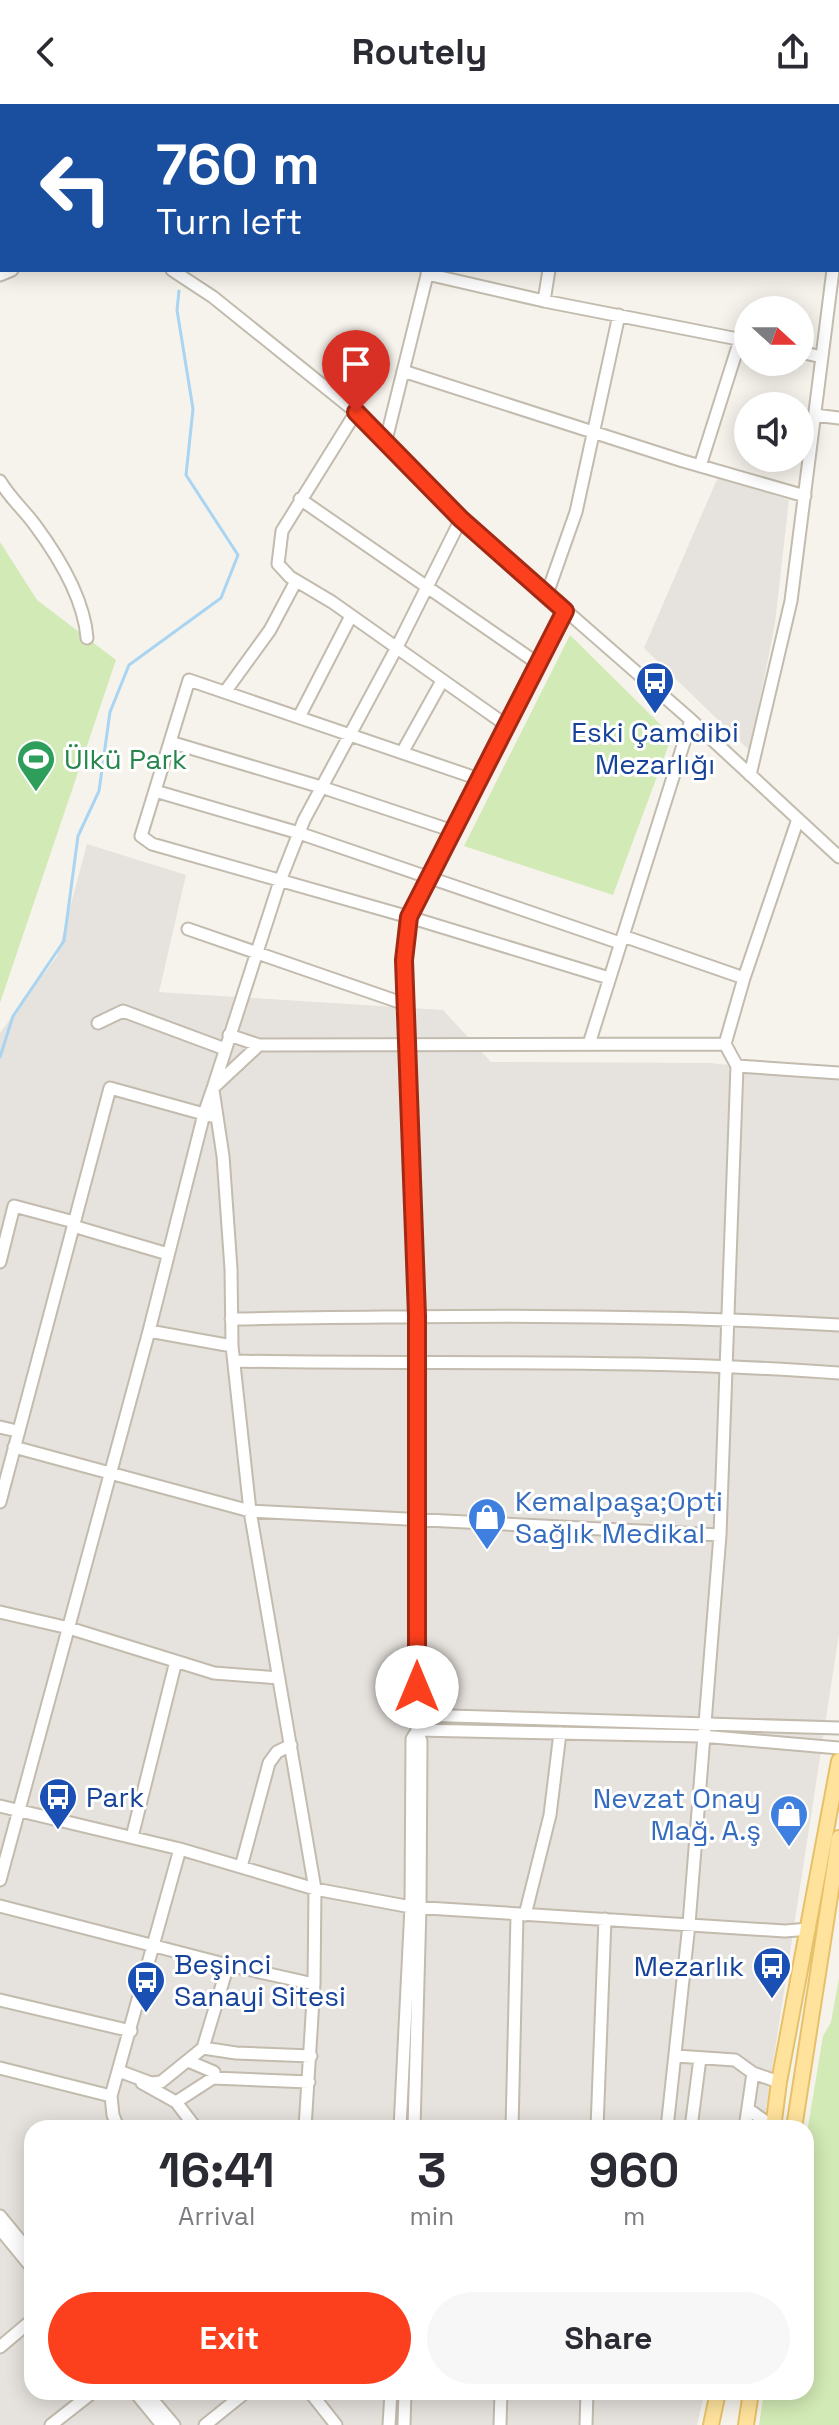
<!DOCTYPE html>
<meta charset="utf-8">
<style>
:root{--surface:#fff;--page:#f7f7f7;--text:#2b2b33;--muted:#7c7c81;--accent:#fc3f1d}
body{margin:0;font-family:"Space Grotesk",sans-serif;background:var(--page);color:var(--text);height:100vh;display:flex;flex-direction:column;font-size:30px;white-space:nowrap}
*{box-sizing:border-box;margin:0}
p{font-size:26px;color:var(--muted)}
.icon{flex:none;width:44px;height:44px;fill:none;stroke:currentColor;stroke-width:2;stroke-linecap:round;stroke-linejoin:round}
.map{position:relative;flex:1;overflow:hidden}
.sheet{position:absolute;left:24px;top:2016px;width:790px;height:280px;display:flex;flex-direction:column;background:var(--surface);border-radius:24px;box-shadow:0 4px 20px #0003}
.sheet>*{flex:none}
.banner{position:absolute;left:0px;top:0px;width:840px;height:168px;box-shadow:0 4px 20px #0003;background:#1a4fa0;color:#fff;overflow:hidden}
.needle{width:52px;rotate:111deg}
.tools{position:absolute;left:734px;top:192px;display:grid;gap:16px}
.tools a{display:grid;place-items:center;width:80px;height:80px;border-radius:50%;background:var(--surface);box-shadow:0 4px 20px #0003;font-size:40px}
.pin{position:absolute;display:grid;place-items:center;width:68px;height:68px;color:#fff;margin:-82px -34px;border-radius:50% 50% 50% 0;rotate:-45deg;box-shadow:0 0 8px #0007}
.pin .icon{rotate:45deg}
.me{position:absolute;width:88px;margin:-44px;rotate:0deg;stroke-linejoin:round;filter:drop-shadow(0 0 6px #0008)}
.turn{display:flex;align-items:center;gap:28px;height:168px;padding:0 24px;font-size:36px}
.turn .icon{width:104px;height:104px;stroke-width:2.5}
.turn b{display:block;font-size:56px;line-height:68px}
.eta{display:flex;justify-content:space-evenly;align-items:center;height:136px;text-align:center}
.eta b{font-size:48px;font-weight:600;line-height:56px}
.button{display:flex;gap:16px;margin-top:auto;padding:16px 24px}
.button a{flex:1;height:92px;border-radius:48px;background:var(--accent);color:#fff;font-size:32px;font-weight:600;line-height:92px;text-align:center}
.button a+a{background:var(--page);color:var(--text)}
header{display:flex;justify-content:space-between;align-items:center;height:104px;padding:0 24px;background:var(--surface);font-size:36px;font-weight:600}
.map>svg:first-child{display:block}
.industrial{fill:#e6e2dd}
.green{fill:#d2eab5}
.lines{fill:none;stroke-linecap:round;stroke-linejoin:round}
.stream{stroke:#a9d4f2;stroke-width:3}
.minor-casing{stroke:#c2bbae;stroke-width:15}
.major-casing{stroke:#e6c16a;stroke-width:18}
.minor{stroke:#fff;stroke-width:11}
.major{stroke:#ffe39c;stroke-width:14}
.route-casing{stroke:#a42913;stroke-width:20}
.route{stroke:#fc3f1d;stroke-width:14}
.labels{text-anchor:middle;stroke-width:6;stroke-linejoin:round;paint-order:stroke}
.transit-label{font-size:28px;fill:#164399;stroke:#fff;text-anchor:start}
.leisure-label{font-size:28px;fill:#27864d;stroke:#fff;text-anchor:start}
.shop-label{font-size:28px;fill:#366cbe;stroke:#fff;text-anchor:start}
</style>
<header><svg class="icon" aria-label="back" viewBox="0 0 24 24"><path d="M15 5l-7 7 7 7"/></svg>Routely<svg class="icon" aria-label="share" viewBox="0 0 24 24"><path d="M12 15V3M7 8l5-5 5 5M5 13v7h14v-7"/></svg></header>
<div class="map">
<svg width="839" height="2321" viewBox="0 0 839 2321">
<rect width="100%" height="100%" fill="#f6f3ec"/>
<!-- industrial -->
<path class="industrial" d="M718,373L789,396L775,519L750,647L644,544Z
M87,740L186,771L159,888L443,906L491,958L710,959L839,973V1530L763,2024H32V2288H705L697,2321H0V929L57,852Z"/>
<!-- green -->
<path class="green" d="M0,438L37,496L116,556L0,899Z
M570,531L672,632L613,791L464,742Z
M839,1874V2321H759L764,2288H806V2035L823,1932L831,1918Z"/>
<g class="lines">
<!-- stream -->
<path class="stream" d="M222,2V0
M0,953L13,912L64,837L78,732L99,687L110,608L129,561L221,494L238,451L186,371L193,305L177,206L179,187"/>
<!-- minor casing -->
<g class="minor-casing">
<path id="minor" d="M721,0L723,2
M455,2V0
M576,2V0
M815,2L816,0
M0,54L2,55
M838,122L839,114
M172,166L213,193L356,308L461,415L691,616L839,753
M427,170L544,197L748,237
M0,171L12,166
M544,197L549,166
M800,248L822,253
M403,267L683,357L805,392
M356,308L282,427L278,460L290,473L332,498L506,621
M815,311L839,314
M386,336L428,167
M700,362L740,236
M0,377C10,394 24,406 35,421C58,452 84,495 87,534
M300,395L537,559
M547,490L576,408L619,211
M225,588L270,526L296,477
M299,613L351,512
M170,638L321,683L453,727
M403,647L442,577
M750,671L791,497L833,166
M479,675L189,576L141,732L152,740L409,813L609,874
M155,687L299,729L620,839
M188,825L405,900
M623,832L744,874
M98,919L123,907L225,945
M229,931L259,941
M589,940L691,616
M725,940L744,874L798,715
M737,962L839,969
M214,981L280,777L304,716L396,545L461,415
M213,986L223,1052L231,1165L232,1242L250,1407L315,1785L314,1880L305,2024
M73,1122L168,1150
M0,1158L14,1102L74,1118
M231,1215C433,1212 637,1209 839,1221
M149,1227L232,1242
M234,1257C435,1261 638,1254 839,1269
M0,1323L17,1327
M14,1343L250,1407L720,1431
M0,1398L110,984L211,1012
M0,1508L69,1524L214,1569L279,1574
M417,1611L839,1624
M417,1626L702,1632L839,1644
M0,1702L180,1745L315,1785L411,1803L785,1827L809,1825
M132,1733L176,1557
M241,1763L269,1659L277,1648L291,1641
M0,1776L149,1227L204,1010L213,984L259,941L725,940L737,962L720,1431L689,1820L667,2024
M0,1802L228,1861L314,1880
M525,1811L550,1711L560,1629
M0,1896L131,1927
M203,1944L228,1861
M676,1952L735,1956L753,1969L779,1978
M188,1957L214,1968
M0,1964L111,1992
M119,1967L151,1979L161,1978L203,1944L236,1949L311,1952
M142,1979L176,1998L213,1974L309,1978
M176,1998L196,2024
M748,2005L773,2023
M118,2024L113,2011L111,1992L180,1745
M400,2024L411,1803L412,1635L417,1627V1212L404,856L409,813L565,507
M414,2024L420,1803L421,1637L417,1627
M512,2024L517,1811
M597,2024L605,1815
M691,2024L700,1954
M745,2024L753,1969
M0,2112L32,2151
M0,2125L32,2164
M0,2243L32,2216
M135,2288L162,2321
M146,2288L174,2321
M310,2288L336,2321
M51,2321L93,2288
M205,2321L246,2288
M389,2321L391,2288
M404,2321L405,2288
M500,2321L501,2288
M586,2321L587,2288"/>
</g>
<!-- major casing -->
<g class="major-casing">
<path id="major" d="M773,2024L779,1978L839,1657
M794,2024L839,1734
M711,2321L718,2288
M746,2321L751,2288"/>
</g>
<!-- minor -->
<use href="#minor" class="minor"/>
<!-- major -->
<use href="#major" class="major"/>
</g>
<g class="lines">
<!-- route casing -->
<g class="route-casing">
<path id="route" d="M356,308L461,415L565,507L409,813L404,856L417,1212V1583"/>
</g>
<!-- route -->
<use href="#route" class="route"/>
</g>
<!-- icons -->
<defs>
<g id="bus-pin" transform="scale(2)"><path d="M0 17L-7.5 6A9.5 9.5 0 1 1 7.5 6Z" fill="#1a4fb4" stroke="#fff"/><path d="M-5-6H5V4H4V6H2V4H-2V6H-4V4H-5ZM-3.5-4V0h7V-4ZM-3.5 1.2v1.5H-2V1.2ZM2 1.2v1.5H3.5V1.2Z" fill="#fff"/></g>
<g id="stadium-pin" transform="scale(2)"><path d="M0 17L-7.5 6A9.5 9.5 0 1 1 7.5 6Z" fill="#2e9e5b" stroke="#fff"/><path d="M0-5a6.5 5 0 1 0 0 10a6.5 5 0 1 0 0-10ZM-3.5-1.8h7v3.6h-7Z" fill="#fff"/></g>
<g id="shop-pin" transform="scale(2)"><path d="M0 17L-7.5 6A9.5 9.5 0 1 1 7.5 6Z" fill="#3f7fe0" stroke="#fff"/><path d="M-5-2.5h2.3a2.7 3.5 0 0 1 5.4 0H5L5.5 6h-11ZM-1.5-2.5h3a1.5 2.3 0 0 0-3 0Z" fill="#fff"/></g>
</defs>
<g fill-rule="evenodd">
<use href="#bus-pin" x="655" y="577"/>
<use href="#stadium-pin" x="36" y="655"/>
<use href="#shop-pin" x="487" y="1413"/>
<use href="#bus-pin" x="58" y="1693"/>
<use href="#shop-pin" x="789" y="1710"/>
<use href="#bus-pin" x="772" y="1862"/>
<use href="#bus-pin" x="146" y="1876"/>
</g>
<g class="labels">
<!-- transit labels -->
<g class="transit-label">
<text x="655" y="638" text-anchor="middle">Eski Çamdibi<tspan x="655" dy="32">Mezarlığı</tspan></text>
<text x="86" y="1703">Park</text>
<text x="174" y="1870">Beşinci<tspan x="174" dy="32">Sanayi Sitesi</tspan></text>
<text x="744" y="1872" text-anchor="end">Mezarlık</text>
</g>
<!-- leisure labels -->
<g class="leisure-label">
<text x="64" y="665">Ülkü Park</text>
</g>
<!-- shop labels -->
<g class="shop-label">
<text x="515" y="1407">Kemalpaşa;Opti<tspan x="515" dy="32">Sağlık Medikal</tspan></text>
<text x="761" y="1704" text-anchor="end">Nevzat Onay<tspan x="761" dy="32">Mağ. A.ş</tspan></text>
</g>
</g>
</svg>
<div class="tools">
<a><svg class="needle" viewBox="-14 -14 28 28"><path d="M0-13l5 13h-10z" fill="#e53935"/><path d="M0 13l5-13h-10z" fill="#7c7c81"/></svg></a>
<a><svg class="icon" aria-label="sound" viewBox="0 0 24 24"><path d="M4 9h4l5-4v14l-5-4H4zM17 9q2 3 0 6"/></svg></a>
</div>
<div class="pin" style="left:356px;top:308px;background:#d93025"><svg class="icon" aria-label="arrive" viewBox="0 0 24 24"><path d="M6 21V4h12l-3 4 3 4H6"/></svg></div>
<svg class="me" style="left:417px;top:1583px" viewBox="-20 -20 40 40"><circle r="19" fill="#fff"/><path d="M0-13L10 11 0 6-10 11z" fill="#fc3f1d"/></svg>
<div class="banner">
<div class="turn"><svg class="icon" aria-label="left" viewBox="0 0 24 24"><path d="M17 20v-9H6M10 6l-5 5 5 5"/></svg><div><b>760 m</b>Turn left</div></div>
</div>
<section class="sheet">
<div class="eta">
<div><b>16:41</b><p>Arrival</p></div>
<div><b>3</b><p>min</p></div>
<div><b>960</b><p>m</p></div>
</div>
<div class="button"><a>Exit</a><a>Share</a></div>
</section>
</div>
